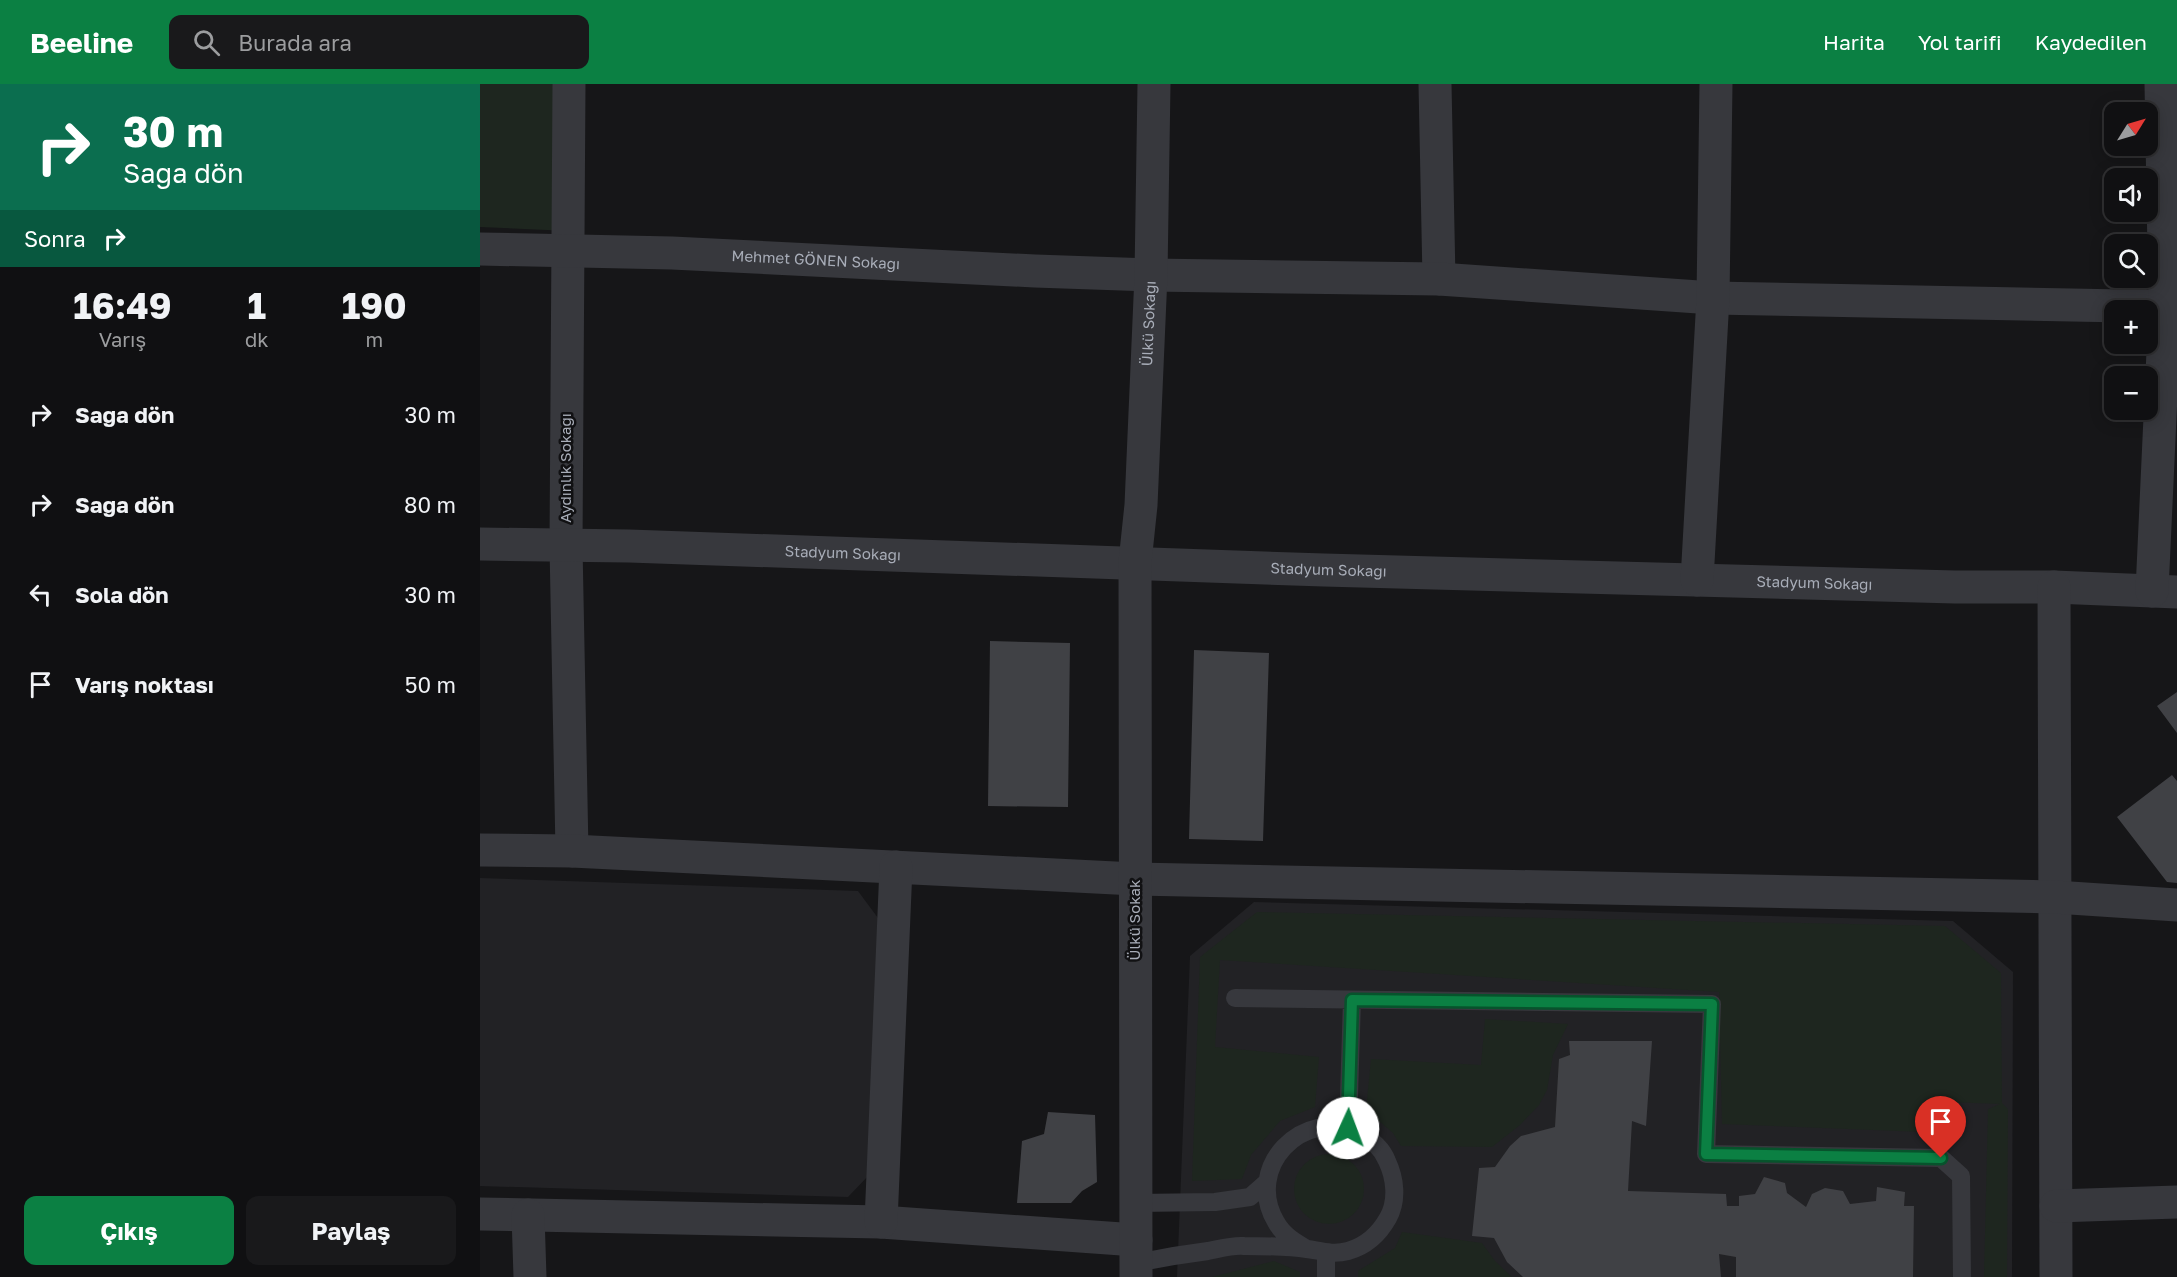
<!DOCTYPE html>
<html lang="tr">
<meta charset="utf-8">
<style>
:root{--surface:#101012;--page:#19191b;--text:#f1f3f6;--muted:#9c9d9f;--line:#303032;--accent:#0b8043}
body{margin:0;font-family:"Golos Text",sans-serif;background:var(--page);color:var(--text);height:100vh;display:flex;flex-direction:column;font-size:22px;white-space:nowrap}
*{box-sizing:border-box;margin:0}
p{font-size:20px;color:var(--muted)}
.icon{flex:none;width:33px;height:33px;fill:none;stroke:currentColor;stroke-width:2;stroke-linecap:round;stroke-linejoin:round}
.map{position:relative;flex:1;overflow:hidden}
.sheet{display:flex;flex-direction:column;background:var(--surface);width:480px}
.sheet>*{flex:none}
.banner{background:#0b6e4f;color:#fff;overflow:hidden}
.needle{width:39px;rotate:53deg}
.fabs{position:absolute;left:1624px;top:18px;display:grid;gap:12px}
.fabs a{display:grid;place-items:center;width:54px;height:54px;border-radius:12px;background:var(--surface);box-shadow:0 3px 15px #0003,0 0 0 2px var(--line);font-size:30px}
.pin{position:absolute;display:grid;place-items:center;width:51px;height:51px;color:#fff;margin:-62px -26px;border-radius:50% 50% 50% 0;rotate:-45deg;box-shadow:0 0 6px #0007}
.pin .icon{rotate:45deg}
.me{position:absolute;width:66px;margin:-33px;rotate:2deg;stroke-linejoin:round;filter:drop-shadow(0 0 4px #0008)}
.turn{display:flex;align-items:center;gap:21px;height:126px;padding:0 24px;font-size:27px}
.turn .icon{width:78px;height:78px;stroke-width:2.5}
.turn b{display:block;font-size:42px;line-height:51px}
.then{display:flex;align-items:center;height:57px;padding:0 24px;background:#0003;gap:12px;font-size:22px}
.eta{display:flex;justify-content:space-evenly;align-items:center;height:102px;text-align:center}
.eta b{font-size:36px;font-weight:700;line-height:42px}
.cta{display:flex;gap:12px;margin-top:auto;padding:12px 24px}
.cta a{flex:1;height:69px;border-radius:12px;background:var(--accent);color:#fff;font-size:24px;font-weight:700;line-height:69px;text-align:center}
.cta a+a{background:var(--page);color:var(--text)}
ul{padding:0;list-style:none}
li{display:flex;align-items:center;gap:18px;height:90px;padding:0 24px}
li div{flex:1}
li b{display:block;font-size:22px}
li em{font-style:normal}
header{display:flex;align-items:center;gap:36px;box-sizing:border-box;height:84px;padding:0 30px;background:var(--accent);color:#fff}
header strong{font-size:28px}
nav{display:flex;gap:33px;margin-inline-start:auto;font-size:21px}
.search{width:420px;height:54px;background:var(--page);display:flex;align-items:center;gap:15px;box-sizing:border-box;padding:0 21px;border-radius:12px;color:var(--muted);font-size:22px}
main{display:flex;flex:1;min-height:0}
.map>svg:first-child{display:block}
.built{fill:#222225}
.green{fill:#1e261f}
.building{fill:#404145}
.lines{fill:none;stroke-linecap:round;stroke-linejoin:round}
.service{stroke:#37383d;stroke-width:18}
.minor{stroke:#37383d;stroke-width:33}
.route-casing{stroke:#07532c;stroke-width:15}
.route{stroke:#0b8043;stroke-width:10}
.labels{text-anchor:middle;stroke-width:5;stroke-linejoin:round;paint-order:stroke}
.street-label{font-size:15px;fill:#a8adb8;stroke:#111113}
</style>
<header>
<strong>Beeline</strong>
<div class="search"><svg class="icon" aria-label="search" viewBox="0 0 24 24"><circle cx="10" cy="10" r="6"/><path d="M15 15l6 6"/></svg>Burada ara</div>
<nav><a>Harita</a><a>Yol tarifi</a><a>Kaydedilen</a></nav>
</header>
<main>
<section class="sheet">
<div class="banner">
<div class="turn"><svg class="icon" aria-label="right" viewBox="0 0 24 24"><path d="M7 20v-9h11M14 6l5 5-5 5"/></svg><div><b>30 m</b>Sağa dön</div></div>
<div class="then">Sonra<svg class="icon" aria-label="right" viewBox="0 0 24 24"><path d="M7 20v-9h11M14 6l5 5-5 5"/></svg></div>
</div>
<div class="eta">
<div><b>16:49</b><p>Varış</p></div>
<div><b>1</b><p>dk</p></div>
<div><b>190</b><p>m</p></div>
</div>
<ul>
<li><svg class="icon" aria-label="right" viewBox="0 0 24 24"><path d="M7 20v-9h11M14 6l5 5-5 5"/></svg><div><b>Sağa dön</b></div><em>30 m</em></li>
<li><svg class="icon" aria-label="right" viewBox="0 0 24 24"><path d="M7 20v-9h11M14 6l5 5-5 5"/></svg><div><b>Sağa dön</b></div><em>80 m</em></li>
<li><svg class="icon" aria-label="left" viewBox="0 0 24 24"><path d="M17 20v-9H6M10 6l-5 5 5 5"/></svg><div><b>Sola dön</b></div><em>30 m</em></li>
<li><svg class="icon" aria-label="arrive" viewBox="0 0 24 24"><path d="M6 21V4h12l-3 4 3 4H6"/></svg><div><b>Varış noktası</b></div><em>50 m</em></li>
</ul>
<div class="cta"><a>Çıkış</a><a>Paylaş</a></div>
</section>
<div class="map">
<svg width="1697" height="1193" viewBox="0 0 1697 1193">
<rect width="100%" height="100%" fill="#161618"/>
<!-- built -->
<path class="built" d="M0,794L378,807L398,834L391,1089L368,1113L0,1102Z
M774,818L1473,837L1533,888L1532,1193H697L710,872Z"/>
<!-- green -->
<path class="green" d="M0,0H89V147L0,143Z
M777,828L1465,842L1521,889L1522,1019L1528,1025L1527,1193H1504L1508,1025L1520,1020L1468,1018L1469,1049L1242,1040L1239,908L740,876L735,963L839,973L835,1023L800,1037L771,1071L762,1095L712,1097L720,873Z
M1005,935L1088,940L1073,971L1067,1006L1059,1021L1040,1041L1012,1063L921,1062L913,1049L886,1026L891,975L1001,981Z
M814 1105a35 35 0 1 1 70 0a35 35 0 1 1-70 0Z
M922,1148L1002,1159L1015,1177L1032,1193H878V1187L915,1164Z
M794,1177L820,1188V1193H732Z"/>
<!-- building -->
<path class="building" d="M510,557L590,559L588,723L508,722Z
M714,566L789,569L783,757L709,755Z
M1697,608V649L1677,622Z
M1692,691L1697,697V799L1687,798L1637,733Z
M1089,957H1172L1166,1042L1152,1037L1148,1107L1246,1110L1247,1122H1259V1112L1275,1110L1284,1093L1305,1099L1307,1109L1326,1123L1332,1110L1345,1104L1363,1107L1370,1120L1396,1117L1397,1103L1425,1108L1424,1122H1434L1433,1193H1256V1173L1239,1170L1241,1193H1043L1027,1178L1014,1154L992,1152L999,1084L1015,1083L1030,1062L1041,1052L1075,1043L1079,975L1090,971Z
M568,1028L615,1031L617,1098L602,1107L591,1119H537L542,1057L564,1050Z"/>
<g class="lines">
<!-- service -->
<path class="service" d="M755,914L1232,920L1226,1070L1461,1074L1481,1092L1482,1193
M868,1044L872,916
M656,1119L735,1118L770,1113L787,1098
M846,1169V1193
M656,1179C680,1174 704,1170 728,1167C739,1165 752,1161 764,1162C784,1162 807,1162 827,1165C841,1167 853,1171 868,1167C886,1162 899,1150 908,1134C918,1116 915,1094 907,1077C902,1064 891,1055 879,1049C822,1022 764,1084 796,1138C803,1151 815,1158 827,1165"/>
<!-- minor -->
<g class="minor">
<path d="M89,0L86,462L92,767"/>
<path d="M955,0L959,195"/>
<path id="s1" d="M0,165L192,169L555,187L671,191L959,195L1233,214L1697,223"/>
<path id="s2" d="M0,460L149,462L844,486L1475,503H1574L1697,508"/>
<path d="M1217,496L1233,214L1236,0"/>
<path d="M1574,503L1576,1193"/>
<path d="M1672,507L1685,224L1681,0"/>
<path d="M0,766L92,767L655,795L1575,813L1697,821"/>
<path d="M1576,1122L1697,1118"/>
<path d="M0,1130L401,1138L656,1156"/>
<path d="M48,1131L50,1193"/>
<path d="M401,1138L416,783"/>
<path id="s3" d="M656,1193L655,478L661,421L671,191L674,0"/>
</g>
</g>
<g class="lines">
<!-- route casing -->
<g class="route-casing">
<path id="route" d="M868,1044L872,916L1232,920L1226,1070L1461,1074"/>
</g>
<!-- route -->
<use href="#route" class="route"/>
</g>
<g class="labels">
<!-- street labels -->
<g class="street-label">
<text dy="5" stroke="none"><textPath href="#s1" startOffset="336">Mehmet GÖNEN Sokağı</textPath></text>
<text dy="5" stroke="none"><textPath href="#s3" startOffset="954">Ülkü Sokağı</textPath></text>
<text transform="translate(86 384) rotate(-90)" y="5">Aydınlık Sokağı</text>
<text dy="5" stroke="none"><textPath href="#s2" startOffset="363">Stadyum Sokağı</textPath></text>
<text dy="5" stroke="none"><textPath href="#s2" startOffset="849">Stadyum Sokağı</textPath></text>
<text dy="5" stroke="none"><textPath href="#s2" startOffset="1335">Stadyum Sokağı</textPath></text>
<text transform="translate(655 836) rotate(-90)" y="5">Ülkü Sokak</text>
</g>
</g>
</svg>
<div class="fabs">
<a><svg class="needle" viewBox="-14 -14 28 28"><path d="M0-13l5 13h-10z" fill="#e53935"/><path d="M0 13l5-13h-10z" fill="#9c9d9f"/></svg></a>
<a><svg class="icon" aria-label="sound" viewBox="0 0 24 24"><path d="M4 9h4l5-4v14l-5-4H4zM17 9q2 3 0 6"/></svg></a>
<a><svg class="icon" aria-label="search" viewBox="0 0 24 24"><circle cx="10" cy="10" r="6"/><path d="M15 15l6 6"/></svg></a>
<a>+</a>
<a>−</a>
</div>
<div class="pin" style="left:1461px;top:1074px;background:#d93025"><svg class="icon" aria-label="arrive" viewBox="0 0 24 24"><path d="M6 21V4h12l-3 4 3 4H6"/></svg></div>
<svg class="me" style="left:868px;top:1044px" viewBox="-20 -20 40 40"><circle r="19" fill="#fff"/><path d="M0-13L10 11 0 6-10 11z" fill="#0b8043"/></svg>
</div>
</main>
